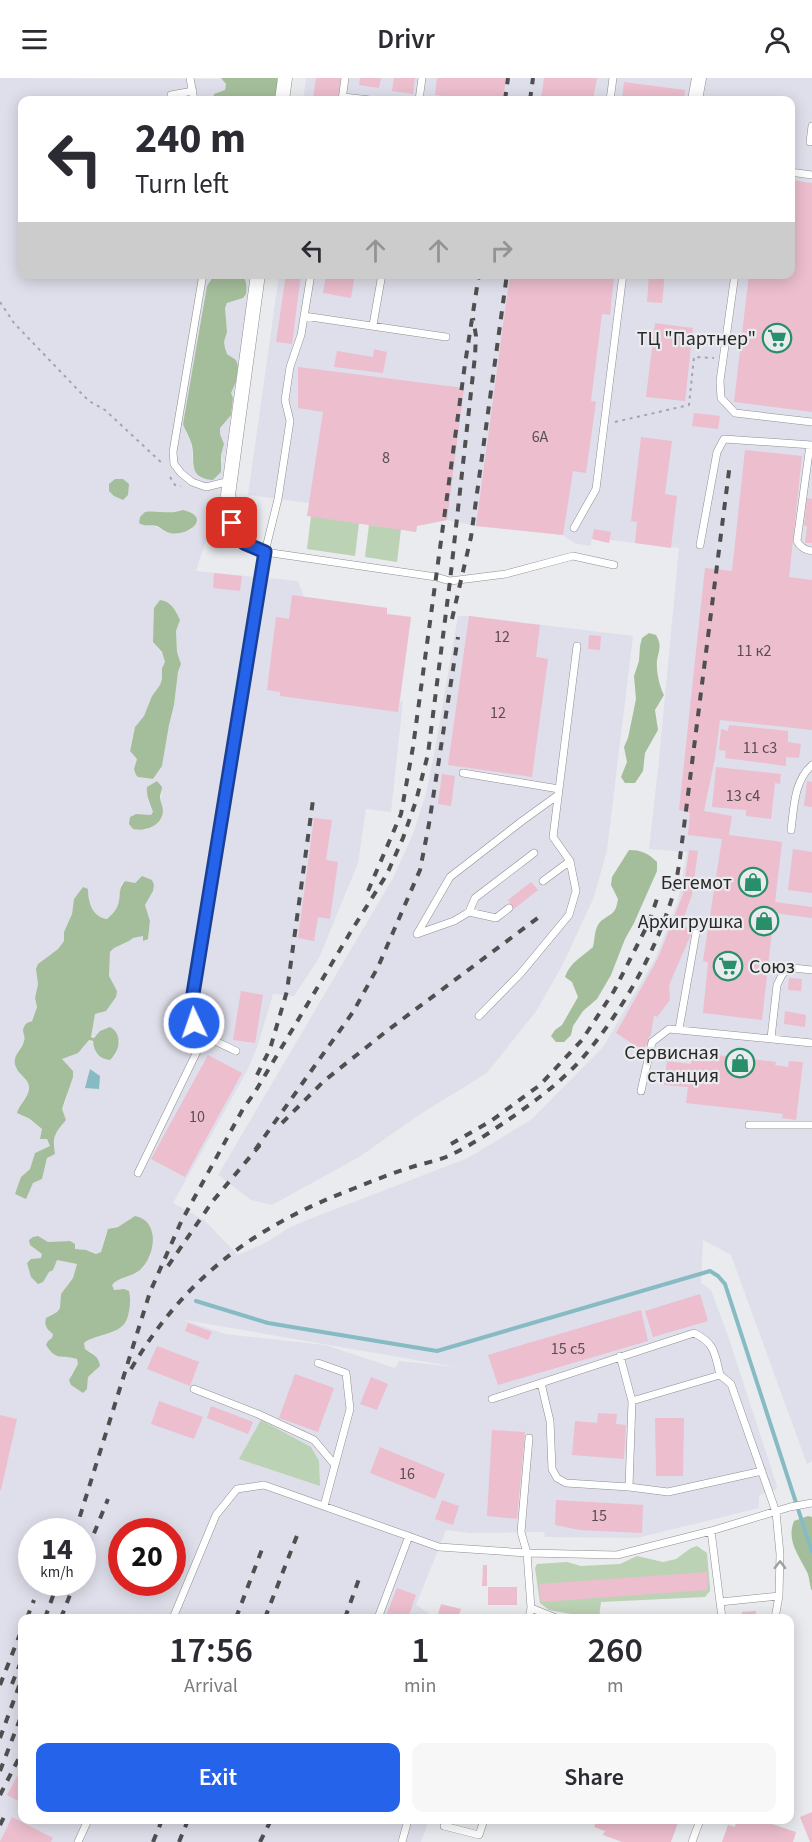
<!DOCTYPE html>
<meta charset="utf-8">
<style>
:root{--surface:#fff;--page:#f7f7f7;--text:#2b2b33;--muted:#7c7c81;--accent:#2563eb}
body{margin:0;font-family:"Source Sans 3",sans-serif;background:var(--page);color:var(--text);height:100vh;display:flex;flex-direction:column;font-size:22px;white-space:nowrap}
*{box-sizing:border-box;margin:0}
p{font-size:20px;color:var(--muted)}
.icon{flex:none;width:33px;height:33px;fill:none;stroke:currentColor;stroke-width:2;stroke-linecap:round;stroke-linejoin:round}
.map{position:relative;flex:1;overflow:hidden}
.details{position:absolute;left:18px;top:1536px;width:776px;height:210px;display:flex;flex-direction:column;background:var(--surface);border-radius:12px;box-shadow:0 3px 15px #0003}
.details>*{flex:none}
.top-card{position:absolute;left:18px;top:18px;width:777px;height:183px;border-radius:12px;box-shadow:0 3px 15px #0003;background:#fff;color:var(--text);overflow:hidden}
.speed{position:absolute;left:18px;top:1440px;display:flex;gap:12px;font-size:30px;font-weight:700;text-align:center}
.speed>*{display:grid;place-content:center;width:78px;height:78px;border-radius:50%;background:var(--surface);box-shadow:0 3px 15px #0003;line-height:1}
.speed small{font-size:15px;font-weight:400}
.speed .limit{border:9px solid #d22;background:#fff;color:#111}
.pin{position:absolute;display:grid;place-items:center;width:51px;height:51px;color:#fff;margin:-26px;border-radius:12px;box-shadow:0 3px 9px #0006}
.me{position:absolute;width:66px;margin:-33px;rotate:357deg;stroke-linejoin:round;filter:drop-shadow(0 0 4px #0008)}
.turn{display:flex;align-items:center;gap:21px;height:126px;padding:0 18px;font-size:27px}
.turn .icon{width:78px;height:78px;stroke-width:2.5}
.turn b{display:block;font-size:42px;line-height:51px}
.lanes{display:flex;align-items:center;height:57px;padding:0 18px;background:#0003;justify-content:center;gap:30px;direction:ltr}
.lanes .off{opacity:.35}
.eta{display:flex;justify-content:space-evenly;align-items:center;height:102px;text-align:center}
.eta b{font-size:36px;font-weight:600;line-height:42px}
.primary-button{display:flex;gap:12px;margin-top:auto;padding:12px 18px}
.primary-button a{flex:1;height:69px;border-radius:12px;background:var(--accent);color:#fff;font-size:24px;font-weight:600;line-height:69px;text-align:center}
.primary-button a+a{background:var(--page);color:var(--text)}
header{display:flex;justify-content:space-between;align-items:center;height:78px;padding:0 18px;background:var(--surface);font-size:27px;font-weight:600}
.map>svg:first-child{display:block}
.built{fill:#dedfea;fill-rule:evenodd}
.green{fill:#bcd2b4}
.forest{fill:#a4be9b}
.water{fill:#87bbc3}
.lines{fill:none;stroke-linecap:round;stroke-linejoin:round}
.stream{stroke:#87bbc3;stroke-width:4}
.building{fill:#ecbece}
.service-casing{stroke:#8e8e91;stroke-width:8}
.minor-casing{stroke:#8e8e91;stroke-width:15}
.path{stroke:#a4a5a8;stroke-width:2;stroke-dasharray:3 4.5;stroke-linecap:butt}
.service{stroke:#fff;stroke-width:7}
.minor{stroke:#fff;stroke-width:14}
.rail{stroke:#4f4f51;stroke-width:4;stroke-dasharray:8 8;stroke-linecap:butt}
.oneway{stroke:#9f9fa0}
.route-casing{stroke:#184099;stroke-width:15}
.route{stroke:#2563eb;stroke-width:10}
.labels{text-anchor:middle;stroke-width:4.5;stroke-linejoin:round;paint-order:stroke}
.number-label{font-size:16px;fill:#5a4e54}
.poi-label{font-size:20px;fill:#29292b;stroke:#eaebee;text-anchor:end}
</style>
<header><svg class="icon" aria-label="menu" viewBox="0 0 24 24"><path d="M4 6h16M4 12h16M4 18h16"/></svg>Drivr<svg class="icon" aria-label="person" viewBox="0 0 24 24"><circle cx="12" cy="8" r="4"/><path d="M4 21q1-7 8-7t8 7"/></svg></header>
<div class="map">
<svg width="812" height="1764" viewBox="0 0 812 1764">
<rect width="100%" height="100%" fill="#eaebee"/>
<!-- built -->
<path class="built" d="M0,0L222,1L226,6L225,12L214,16L213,22H22V196L214,197L209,204L186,355L191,363L193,388L195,392L223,383L221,377L224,366L220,356V350L233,321L231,315L236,304V282L227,276L225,270L224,264L226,259L225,230L227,225L243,220L241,197H251L219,423L196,493L298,503L304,519L387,530V536L411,539L400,625L403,623L391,734L366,731L358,785L319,880L294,918L273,916L257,970L246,995L173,1125L204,1142L238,1177L265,1165L289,1150L307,1142L468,1080L532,1041L603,969L655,881L678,823L687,774L649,771L659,682L679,470L610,462L609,465L592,461L590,468L574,465L563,457L476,448L447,442L417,448L416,454L309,425L248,417L279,197L790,196V22H303L306,0H812V1383L807,1386L731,1177L703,1162L701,1205L711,1212L728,1258L777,1408L776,1412L759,1417V1430L637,1460L545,1459L544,1454L470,1455L446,1452L416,1527L436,1540H22V1742H429L421,1764H0ZM157,433L165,435L180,434L197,442L191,452L169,455L152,447L145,434ZM176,533L180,542L176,553L177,574L181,586L178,594L174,627L169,647L162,688L153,701H149L138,699L134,691L137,681L130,673V669L135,649L144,638L152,618L160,607L162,601V590L165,584L163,577L153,564L155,540ZM147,712L162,713L157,745L147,752H137L133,737L136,736L151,738L153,734L149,725ZM138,801L147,822L145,827L150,843L148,861L143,858L133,860L129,863L114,870L110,874L109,898L116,913L100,935L95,936L93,941L91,958L120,962L115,979L89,962L82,970L61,981L73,993L65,1026L61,1031L66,1042L55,1055L54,1069L47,1080L42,1101L33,1105L21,1099L30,1091L35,1075L50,1068L42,1051L30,1041L25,1040L18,1030L29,1014V1009L28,1004L16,989L15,985L17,975L24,963L25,958L37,929L35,920L38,906V886L58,871L64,863V854L72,836L74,821L102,840L107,841L118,831L121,806L124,803L135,805ZM131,1140L153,1163L150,1179L144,1189L135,1196L115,1203L111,1207L114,1212L124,1211L130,1219L127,1243L114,1254L94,1259L84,1265L85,1271L95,1276L96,1292L88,1299L87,1310L70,1298L78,1286L77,1281L72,1279L52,1260L53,1256L49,1253L50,1237L57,1234L60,1230L67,1207L73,1200L77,1186L57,1181L49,1194H30L27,1185L31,1181L41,1180L43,1176L34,1170L48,1164L70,1163L75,1172L91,1173L96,1176L101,1174L106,1156L113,1149L123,1147ZM184,1242H185L456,1289L399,1283L395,1290L325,1267L225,1256ZM32,1454H82V1504H32ZM122,1454H172V1504H122Z
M458,538H469L633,558L607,772L594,819L563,886L537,932L487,995L422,1035L359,1079L272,1127L251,1122L218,1097L393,800L413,756L426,716L435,671Z"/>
<!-- green -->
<path class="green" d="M311,438L359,445L355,478L307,471Z
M369,447L401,451L397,484L365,479Z
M261,1342L311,1369L319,1383L320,1408L239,1381Z
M697,1468L707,1475L710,1510V1513L705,1519L601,1524L599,1540H577L571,1536L549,1532L540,1525L535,1490L537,1486L567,1484L581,1488L620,1486L637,1478L663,1484L676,1481L691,1470Z"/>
<!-- forest -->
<path class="forest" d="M221,0H277L278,22H213L214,16L225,12L226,6Z
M214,197H241C247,202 247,208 246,216L243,220L227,225L225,230L227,254L224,264L225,270L227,276L236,282L238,288L236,304L231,315L233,320L231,337L220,350V356L224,366L221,377V394L213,402C185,400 197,380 191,364C189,358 185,352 183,346L207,208Z
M115,401H123L129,406L128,417L123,422L114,418L109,413V406Z
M183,432C213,439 188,459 170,455C165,454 161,450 157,448C150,446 146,449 139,445L140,439L145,434C159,432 170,437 183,432Z
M160,522C171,523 176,533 180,542L176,553L177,574L181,586L178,594L174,627L169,647L162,688L153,701L138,699L136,697L134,691L137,681L130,673L135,649L144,638L152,618L160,607L162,601V590L165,584L162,574L153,564L154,530Z
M649,555L656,557C662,567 659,572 657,582C656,593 659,607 664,617L655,632L658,652L645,675L643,693L635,705H625L621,699L627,684L624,669L628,660L636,621L634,598L639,583L640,568L642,560Z
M157,703L162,709C162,713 160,716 160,719C160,724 163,728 163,733C162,748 145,754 133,751L129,746L130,739L136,736L151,737L153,734C150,725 146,718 147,709Z
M629,772C641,772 648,775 657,784V793L634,845L625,861L611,897L597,921L583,933L573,948L571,957L564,964H556L551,958L555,952L562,947L578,919L572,904L565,899C570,884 582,879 593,869C595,861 594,851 600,844C611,834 615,839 618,821L611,807L612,799Z
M142,798L152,802L154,807L153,813L145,827L150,843L148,861L143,863V858L133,860L129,863L114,870L110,874L109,898L117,913L116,919L106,933L95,936L91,959L94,960L100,953L110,949C123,956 120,973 110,982C99,981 94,974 93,963L89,962L78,975L62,981L73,993V999L62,1031L66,1042C55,1055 52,1058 55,1076L47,1080L42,1101L33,1105L26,1121L15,1116L21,1099L30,1091L35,1075L50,1068L47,1061H40L42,1051L30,1041L17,1035C19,1026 30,1018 29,1009C29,1001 18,996 16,989C11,978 22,972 24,963C26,957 21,954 24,949C26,944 28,945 32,943L37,929L35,920L38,906L36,891L38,886L58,871L64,863V854L72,836L74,821L83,809L88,811C88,824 92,839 107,841C127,825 114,815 125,803L135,805Z
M135,1138C161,1143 155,1179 140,1192C132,1199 118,1199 112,1207L114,1212L124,1211L129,1213C131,1222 130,1229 128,1238C123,1258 98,1254 84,1265L85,1271C93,1277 98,1277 100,1288L88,1299L87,1311L83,1315L71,1307L69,1302L78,1286L77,1281C61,1276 57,1284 46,1267L48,1263L52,1260L53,1256C47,1251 44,1248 46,1240L57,1234L60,1230L61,1216L73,1200L77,1186L57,1182L53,1192L49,1194L43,1204L38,1206L31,1199L27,1185L31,1181L41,1180L42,1176L30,1167L29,1162L33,1159L38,1158L48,1164L70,1163L75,1166V1171L86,1172L96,1176L101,1174L108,1151L118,1149Z
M808,1438L812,1439V1513C809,1507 810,1500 807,1494C799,1477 786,1463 794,1443Z"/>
<!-- water -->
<path class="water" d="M90,991L100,998L99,1011L85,1010Z"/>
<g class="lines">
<!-- stream -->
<path class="stream" d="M196,1223L268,1245L437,1273L710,1193L718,1198L725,1206L812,1474"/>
</g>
<!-- building -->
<path class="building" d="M316,0H341L338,22H313Z
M360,0H381L379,10L359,7Z
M394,0H415L413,16L392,13Z
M437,0H506L503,22H480L435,17Z
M544,0H597L593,22L541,21Z
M624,4L685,12L684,22H622Z
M790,102L812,105V334L734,324L749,196H790Z
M286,196H301L292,266L276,264Z
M326,196H355L351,220L323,215Z
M510,196H586L614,200L610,237L602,236L591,323L596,324L586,395L573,393L563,457L476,448Z
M649,196H665L662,225L647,224Z
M655,245L693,250L685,323L646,319Z
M374,271L387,274L383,295L334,289L337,273L373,279Z
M298,289L464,310L447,442L417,448L416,454L307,438L323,334L298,330Z
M694,335L720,338L718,351L692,348Z
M641,359L672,363L665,416L677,418L671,470L635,465L637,444L631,443Z
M745,372L802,378L789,499L812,502V652L720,642L715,680L704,733L732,738L729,757L782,764L775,824L812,829V840L774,835L762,942L703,935L708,884L703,883L722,761L688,757L690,735L679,732L705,490L732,493Z
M807,420L812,421V465H805L807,448H804Z
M594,451L611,454L609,465L592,461Z
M214,495L242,498L240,513L213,510Z
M292,517L387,530V536L411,539L398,634L280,618V614L267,612L276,539L289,541Z
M469,538L540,547L536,579L548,581L532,699L448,687Z
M589,557L601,558L600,572L588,571Z
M729,647L788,653V664L801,666L799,680L786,679V688L725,680L726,673L719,672L721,651L728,653Z
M716,689L781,696L780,706L775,705L771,741L746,738V732L712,729Z
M442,696L455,698L451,728L438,726Z
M807,703L812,704V729L804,728Z
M314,740L332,742L326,782L338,784L330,841L318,839L314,863L298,860Z
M793,771L812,774V815L788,812Z
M689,772L698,773L692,817L681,847L693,852L669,907L670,922L657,939L654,937L651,956L648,961L650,962L642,972L616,955L658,880L683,816Z
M531,804L538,812L514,831L508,822Z
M789,900L802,901L801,913L788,912Z
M241,913L263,917L255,965L233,962Z
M785,933L806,937L805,949L784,946Z
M692,974L776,984L775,987L788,989L789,983L803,984L796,1042L782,1040L783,1036L686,1025L688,1009L664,1007L667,983L691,986Z
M208,977L242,995L185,1099L151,1081Z
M700,1216L708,1243L653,1259L645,1233Z
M641,1232L648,1263L498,1307L488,1277Z
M188,1245L212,1254L208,1262L185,1253Z
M157,1268L199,1284L190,1308L147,1291Z
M295,1296L334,1310L318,1354L279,1340Z
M371,1299L388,1306L377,1332L360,1326Z
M159,1323L203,1339L194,1361L151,1346Z
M211,1328L253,1344L248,1356L207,1340Z
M598,1335L617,1336L616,1346L626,1347L624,1381L572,1377L575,1343L597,1345Z
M0,1337L17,1341L1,1412H0Z
M655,1340H684L683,1398H656Z
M492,1352L525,1354L517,1441L487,1438Z
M380,1369L445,1396L435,1421L370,1395Z
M442,1422L459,1428L453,1447L435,1441Z
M556,1422L643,1427L642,1455L580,1452L555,1447Z
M483,1487H487V1508H482Z
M707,1494L708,1512L541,1524L539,1506Z
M488,1509H517V1527H488Z
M397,1510L416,1517L408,1540H385Z
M441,1526L461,1531L458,1540H437Z
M756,1533V1540H742V1534Z
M717,1537V1540H694V1539Z
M22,1689V1725L7,1717Z
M812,1734V1764H810L800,1739Z
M12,1739L53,1760L51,1764H0Z
M597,1742H679L671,1764H622L603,1757L605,1753L594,1749Z
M737,1742H760L796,1754L793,1764H722L728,1747L735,1749Z"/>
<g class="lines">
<!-- service casing -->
<g class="service-casing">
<path id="service" d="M190,0L194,22
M171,17L193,13
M343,19L370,22
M342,22L345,0
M419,22L422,0
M610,22L613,0
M810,64L812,48
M790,94L812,97
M203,196L173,374L174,386L181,395L192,404L206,409L230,403
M735,196L720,303L721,320L735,335L812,344
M304,238L446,259
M373,247L382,196
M810,367L797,463C800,469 805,472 812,473
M574,450L596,411L623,196
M700,467L717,374L724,361L812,367
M265,474L436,499L450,503L506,496L573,478L614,487
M463,695L559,711
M791,752C794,729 794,703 812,687
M543,803L570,783
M469,834L475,820L534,775
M417,856L450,799L522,743L558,717
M417,856L454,843L469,834L496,840L509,830
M479,938L521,895L569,837L576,813L570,783L553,759L577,568
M679,951L696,855
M771,960L777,907L783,895L793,890L812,892
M236,973C210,960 197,959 191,928L265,474L278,421L290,343L285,322L290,289L301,257L311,196
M641,1013L652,964L669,951L812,965
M749,1047H812
M138,1095L205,957
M620,1278L632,1323L629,1409
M318,1285L346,1295L350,1331L324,1428
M541,1305L550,1343L552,1391L557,1400L566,1405L629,1409L668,1414L762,1393
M194,1311L258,1336L314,1362L335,1387
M492,1321L694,1255C715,1265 715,1276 720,1297L731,1306L776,1434L780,1476L779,1518L775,1540
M632,1323L720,1297
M529,1360L521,1454L527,1475L531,1530L556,1540
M711,1453L722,1540
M720,1524L779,1518
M173,1540L216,1437L237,1411L264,1407L439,1469L527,1475L617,1477L711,1453L790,1429L812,1425
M378,1540L409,1458
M529,1540L531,1530
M444,1748L479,1757L484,1742
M78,1764L88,1742
M402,1764L408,1742
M692,1764L700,1742"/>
</g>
<!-- minor casing -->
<g class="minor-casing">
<path id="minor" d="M282,22L285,0
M695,22L699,0
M258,196L228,417L232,445L245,465L265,474"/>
</g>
<!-- path -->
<path class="path" d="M0,224L14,245L79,313L89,323L105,332L163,386
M615,344L689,327L694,279L714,280
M170,399L175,407L181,408"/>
<!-- service -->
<use href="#service" class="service"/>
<!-- minor -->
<use href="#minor" class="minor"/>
<!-- rail -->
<path class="rail" d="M505,22L508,0
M530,22L533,0
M452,541L471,459L507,196
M368,813L401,736L413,669L465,286L479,196
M257,997L270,971L287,913L313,722
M282,1045L324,1003L388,952L539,839
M451,1066L491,1043L540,1007L582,962L614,913L649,844L659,815
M255,1072L353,934L378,889L420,792L429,746L458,559
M168,1188L212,1124L260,1067
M131,1291C186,1198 255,1148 355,1110C375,1102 395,1094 415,1088C425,1085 436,1083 446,1079C467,1070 489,1055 508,1042C537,1022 568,999 590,971C626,926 655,874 672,820C676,807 678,793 680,780L730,385
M75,1454L150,1214L181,1144L243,1031L255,1014L350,855L387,796L403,760L416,723L428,676L450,503L475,278L476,258L473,240
M82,1485L108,1421
M27,1540L34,1522
M45,1540L58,1504
M61,1540L75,1504
M236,1540L264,1466
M265,1540L298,1455
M345,1540L360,1498
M12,1606L22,1581
M0,1607L22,1551
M0,1660L22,1600
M0,1693L22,1636
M0,1717L22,1674
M0,1747L5,1737
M153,1764L162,1742
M179,1764L188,1742
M260,1764L271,1742"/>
</g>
<!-- one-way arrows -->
<defs><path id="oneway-chevron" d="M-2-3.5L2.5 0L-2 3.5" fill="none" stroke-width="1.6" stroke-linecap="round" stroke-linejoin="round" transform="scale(1.5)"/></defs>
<use class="oneway" href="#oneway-chevron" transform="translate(780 1487) rotate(-89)"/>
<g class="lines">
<!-- route casing -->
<g class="route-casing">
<path id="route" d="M194,945L191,928L265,474L244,465L232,445"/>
</g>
<!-- route -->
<use href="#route" class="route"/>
</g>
<!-- icons -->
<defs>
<g id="supermarket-ring" transform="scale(1.5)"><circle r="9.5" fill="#eaebee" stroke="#298f6b" stroke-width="1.5"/><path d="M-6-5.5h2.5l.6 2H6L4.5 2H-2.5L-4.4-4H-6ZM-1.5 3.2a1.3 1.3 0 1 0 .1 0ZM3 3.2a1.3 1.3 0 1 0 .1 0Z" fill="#298f6b"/></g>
<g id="shop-ring" transform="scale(1.5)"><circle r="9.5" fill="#eaebee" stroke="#298f6b" stroke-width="1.5"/><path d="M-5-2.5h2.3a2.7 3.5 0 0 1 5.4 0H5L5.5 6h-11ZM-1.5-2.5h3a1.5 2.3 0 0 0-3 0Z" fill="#298f6b"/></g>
</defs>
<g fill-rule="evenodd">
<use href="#supermarket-ring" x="777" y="260"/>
<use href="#shop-ring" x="753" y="804"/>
<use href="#shop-ring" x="764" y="843"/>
<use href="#supermarket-ring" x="728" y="888"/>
<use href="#shop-ring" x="740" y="985"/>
</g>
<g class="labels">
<!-- number labels -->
<g class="number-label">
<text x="540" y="364">6А</text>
<text x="386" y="385">8</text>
<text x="502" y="564">12</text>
<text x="754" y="578">11 к2</text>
<text x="498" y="640">12</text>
<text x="760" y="675">11 с3</text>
<text x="743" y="723">13 с4</text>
<text x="197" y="1044">10</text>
<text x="568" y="1276">15 с5</text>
<text x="407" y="1401">16</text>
<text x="599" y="1443">15</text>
</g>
<!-- poi labels -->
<g class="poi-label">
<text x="756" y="267">ТЦ "Партнер"</text>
<text x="732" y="811">Бегемот</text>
<text x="743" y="850">Архигрушка</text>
<text x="749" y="895" text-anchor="start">Союз</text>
<text x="719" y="981">Сервисная<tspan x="719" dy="23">станция</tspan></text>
</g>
</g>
</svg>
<div class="speed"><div>14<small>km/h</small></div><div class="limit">20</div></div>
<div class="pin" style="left:232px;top:445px;background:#d93025"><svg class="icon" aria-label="arrive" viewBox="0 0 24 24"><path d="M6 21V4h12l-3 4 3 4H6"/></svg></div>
<svg class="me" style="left:194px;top:945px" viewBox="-20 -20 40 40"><circle r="17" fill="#2563eb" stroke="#fff" stroke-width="3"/><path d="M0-11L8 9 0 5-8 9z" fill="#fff"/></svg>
<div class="top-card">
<div class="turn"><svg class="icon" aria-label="left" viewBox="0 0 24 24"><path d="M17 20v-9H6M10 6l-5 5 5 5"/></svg><div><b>240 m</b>Turn left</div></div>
<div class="lanes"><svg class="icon" aria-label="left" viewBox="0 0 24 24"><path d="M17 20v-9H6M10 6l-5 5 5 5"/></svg><svg class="icon off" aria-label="ahead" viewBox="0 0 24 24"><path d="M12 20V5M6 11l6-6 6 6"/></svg><svg class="icon off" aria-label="ahead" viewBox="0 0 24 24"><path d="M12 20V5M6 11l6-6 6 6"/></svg><svg class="icon off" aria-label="right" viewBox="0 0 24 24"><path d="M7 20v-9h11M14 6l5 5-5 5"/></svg></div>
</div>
<section class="details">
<div class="eta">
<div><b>17:56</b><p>Arrival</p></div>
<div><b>1</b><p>min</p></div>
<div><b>260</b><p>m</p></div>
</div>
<div class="primary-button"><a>Exit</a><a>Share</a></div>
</section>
</div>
